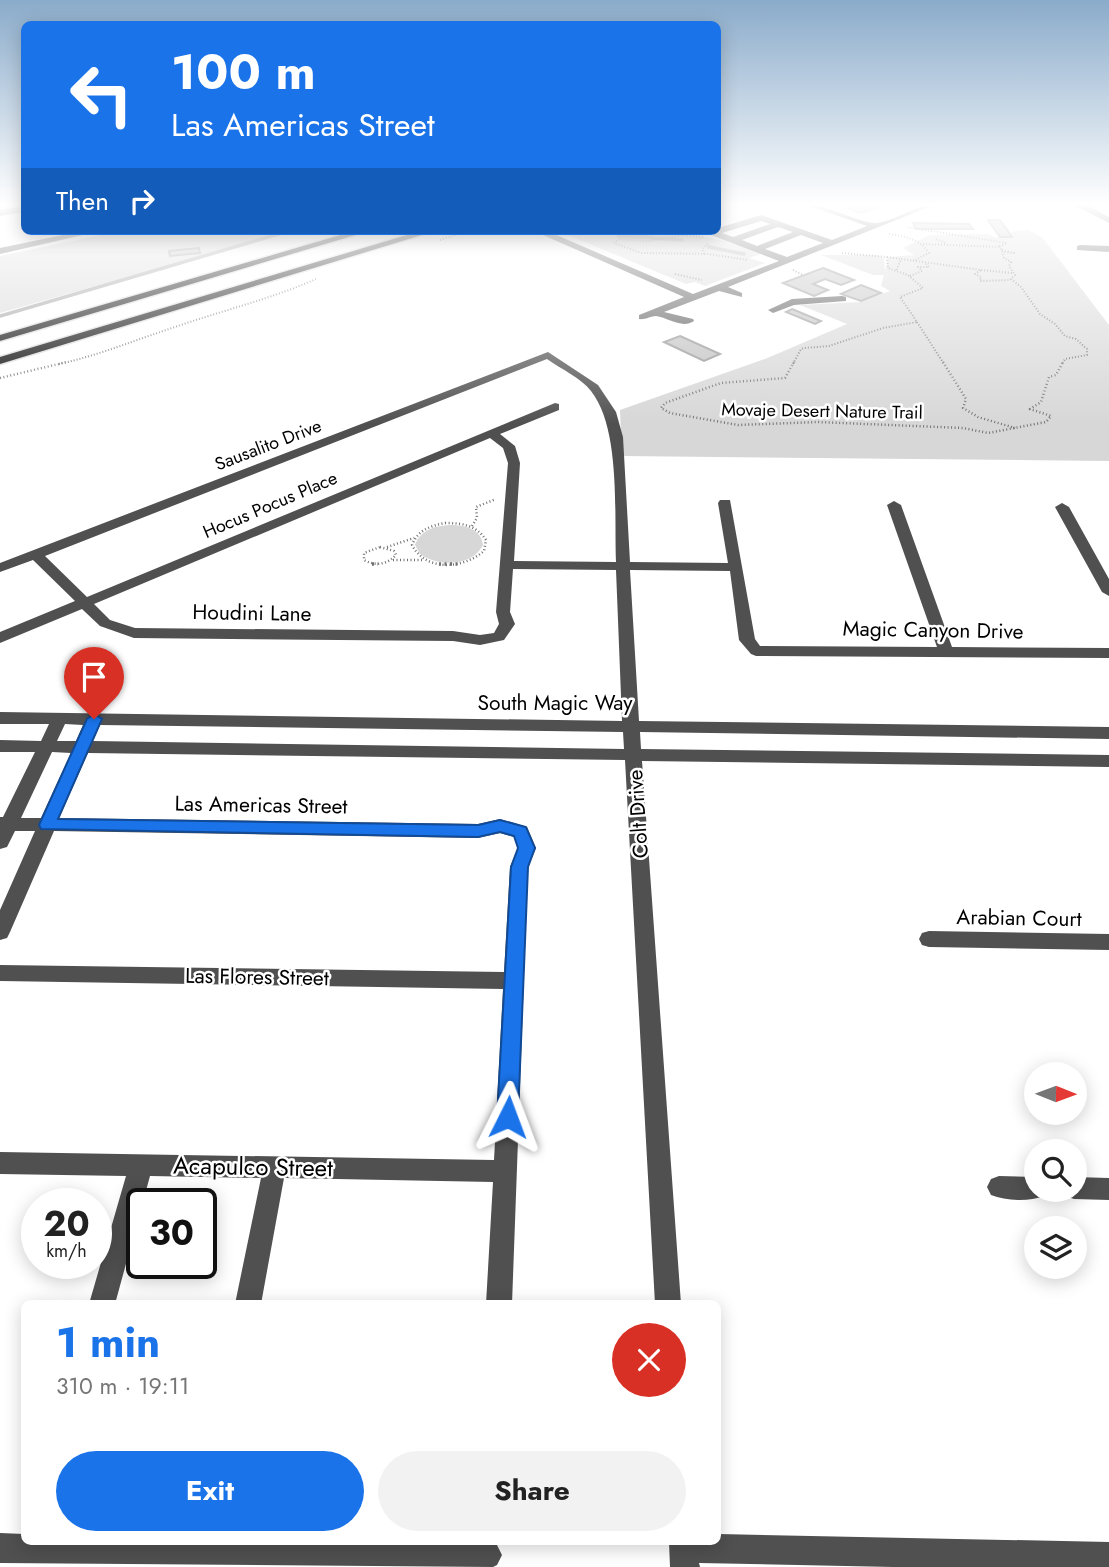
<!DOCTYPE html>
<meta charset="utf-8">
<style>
:root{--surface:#fff;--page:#f2f2f2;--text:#222;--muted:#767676;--accent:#1a73e8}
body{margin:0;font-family:Jost,sans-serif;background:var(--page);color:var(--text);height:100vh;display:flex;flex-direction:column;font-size:26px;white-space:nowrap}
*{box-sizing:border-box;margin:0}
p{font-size:23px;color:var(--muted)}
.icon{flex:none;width:38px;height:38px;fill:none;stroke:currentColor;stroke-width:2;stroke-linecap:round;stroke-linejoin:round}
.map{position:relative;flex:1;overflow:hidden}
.sheet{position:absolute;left:21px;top:1300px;width:700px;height:245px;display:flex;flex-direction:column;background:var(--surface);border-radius:10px;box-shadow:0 4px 18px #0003}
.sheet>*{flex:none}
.top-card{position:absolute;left:21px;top:21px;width:700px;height:214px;border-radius:10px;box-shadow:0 4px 18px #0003;background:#1a73e8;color:#fff;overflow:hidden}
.needle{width:46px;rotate:91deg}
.controls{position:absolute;left:1024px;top:1062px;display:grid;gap:14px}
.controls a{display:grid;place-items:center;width:63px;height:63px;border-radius:50%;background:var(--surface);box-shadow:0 4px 18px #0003;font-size:35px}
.speed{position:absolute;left:21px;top:1188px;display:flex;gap:14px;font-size:35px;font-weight:700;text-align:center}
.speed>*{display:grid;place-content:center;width:91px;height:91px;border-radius:50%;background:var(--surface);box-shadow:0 4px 18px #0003;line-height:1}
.speed small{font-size:18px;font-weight:400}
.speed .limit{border:4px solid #111;border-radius:10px;background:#fff;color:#111}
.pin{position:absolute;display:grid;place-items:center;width:60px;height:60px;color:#fff;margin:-72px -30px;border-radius:50% 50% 50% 0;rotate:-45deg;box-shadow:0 0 7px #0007}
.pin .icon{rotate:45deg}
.me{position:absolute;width:77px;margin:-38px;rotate:3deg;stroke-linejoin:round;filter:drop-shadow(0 0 5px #0008)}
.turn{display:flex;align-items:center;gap:24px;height:147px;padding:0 35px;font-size:32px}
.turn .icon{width:91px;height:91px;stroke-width:2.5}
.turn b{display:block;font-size:49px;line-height:60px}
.then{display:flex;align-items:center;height:66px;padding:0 35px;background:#0003;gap:14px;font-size:26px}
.round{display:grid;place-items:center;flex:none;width:74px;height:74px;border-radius:37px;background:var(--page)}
.overview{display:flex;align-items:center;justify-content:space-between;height:119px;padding:0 35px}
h1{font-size:42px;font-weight:700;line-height:52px;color:var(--accent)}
.button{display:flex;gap:14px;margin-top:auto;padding:14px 35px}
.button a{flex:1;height:80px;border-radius:42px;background:var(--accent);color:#fff;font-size:28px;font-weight:700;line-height:80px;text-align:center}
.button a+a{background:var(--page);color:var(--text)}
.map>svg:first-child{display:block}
.green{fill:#d7d7d7}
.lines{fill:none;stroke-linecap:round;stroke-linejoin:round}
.stream{stroke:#9e9e9e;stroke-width:3.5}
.building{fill:#c0c0c0;stroke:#949494;stroke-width:2}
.major-casing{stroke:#dbdbdb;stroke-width:3}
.path-far2{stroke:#727272;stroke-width:2;stroke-dasharray:1 2;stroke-linecap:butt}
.path-far1{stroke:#727272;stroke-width:2.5;stroke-dasharray:1 2.5;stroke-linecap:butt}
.path{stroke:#727272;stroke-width:3.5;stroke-dasharray:2 3.5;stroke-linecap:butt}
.minor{fill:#505050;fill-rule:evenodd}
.major{fill:#000;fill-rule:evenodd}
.route{fill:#1a73e8;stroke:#114b97;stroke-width:2}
.labels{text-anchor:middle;stroke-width:5;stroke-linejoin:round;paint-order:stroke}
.far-street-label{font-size:18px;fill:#000;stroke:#fff}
.street-label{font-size:21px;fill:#000;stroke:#fff}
.near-street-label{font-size:24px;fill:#000;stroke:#fff}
</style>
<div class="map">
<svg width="1109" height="1567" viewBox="0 0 1109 1567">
<rect width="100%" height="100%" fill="#fff"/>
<!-- green -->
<path class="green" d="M1028,230L1042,237L1109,325V461L622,456L620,410L765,359L847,324L800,305L860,302L890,291L881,286L884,275H873L821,255H877L884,258L885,272L888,257L914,255L903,248L930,235L988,234L994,237L1013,238L1010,232Z
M121,231H290L0,313V256Z
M569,231H687L682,234L723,240L761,254L749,258L765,263L705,286L695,282L686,284L563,233Z
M453,525C467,526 481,529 483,545C472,567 438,567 420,554L415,545C421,529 437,525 453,525Z"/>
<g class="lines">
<!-- stream -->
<path class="stream" d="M620,233L643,237
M618,236L682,240
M709,247L744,254
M0,316L289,231"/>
</g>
<!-- building -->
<path class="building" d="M858,205H867L877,208L860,213L850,209Z
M988,220H1000L1012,237H1000Z
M913,223L969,224L973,229H916Z
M199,248L200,253L170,256L169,251Z
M823,268L854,280L841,285L825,279L813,284L828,290L814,296L783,283Z
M861,285L881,293L861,301L841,294Z
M792,309L821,321L815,324L786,312Z
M680,336L720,354L704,361L664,342Z"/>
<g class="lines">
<!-- major casing -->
<g class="major-casing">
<path id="major" d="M354,231H369L0,341V335Z
M420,231H435L0,364V357Z"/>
</g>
<!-- path-far2 -->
<path class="path-far2" d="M623,231L655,237
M889,234C905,236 919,239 929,253L913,261
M703,237L685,235L648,241L619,239L614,243L641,253L708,254L748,260
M936,239L946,243
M440,240L468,231
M923,244L1001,247
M1002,250L1014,253L1003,252
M842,253L887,257L888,268L896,271L901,259L981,270L975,274L981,277L980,281L1010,280L1015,275L1009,266L1011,262L1004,258L1000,246L1007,243L906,227
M704,254L702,249L709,243
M887,257L901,259
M793,270L803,275
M981,270L1012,273
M675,274L702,280
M910,276L922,271L918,267H929L926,264
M1011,279L1021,287L1040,314L1055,324L1065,336L1076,339L1087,349V355L1065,359L1062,364
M917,322L944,364
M59,364C100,355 138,339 178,326C224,310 271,299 316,279
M793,364L801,349L804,348L829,346L883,328L917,322L900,297L923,288L908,275L896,271"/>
<!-- path-far1 -->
<path class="path-far1" d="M794,362L785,378L721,383L665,403L661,408L670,413L738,425L818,422L963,428L988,433L1046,422L1051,416L1030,409L1041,402L1049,377L1056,375L1063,362
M943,362L966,399L963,408L978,417L1015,428
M0,378L67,362
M445,523C462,523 476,525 486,540L484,551C463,569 426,572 412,545C418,530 430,526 445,523Z
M472,526L477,518L476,507L496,499
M380,547L394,551L396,555C387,565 375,566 364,560V553Z
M387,547L414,538
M393,560H422"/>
<!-- path -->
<path class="path" d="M372,564H378
M439,564H459"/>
<!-- minor -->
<path class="minor" d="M807,205C829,205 861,224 876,223C897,221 913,205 934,205L728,287L742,293V297L719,291L664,312L693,319L694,321C682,329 669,318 656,316C651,316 645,320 639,319V315L684,297L534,231H547L693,294L779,261L711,235V231H718V228L761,215L832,240L867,226ZM761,221L770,224L733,237L722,233ZM778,227L793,232L757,246L742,240ZM801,235L823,243L787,257L765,249Z
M1074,205H1086L1109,217V223Z
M24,206V212L0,216V210Z
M82,231H100L0,254V248Z
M1080,245L1109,246V252L1077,250V246Z
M842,296L846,297V301L794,305L773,313L768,310L792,299Z
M548,352L598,385L616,412L623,437L630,562L728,563L718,503L720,500H730L755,639L760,646L937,647L887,505L894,501L901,505L952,647L1109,648V658L756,656L751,654L739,640L730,571L630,570L639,721L1109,727V739L640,732L641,749L1109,755V767L642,761L681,1304H655L625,760L88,753L59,818L478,824L500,819L527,827L536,848L528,867L512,1304H486L493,1182L284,1178L261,1304H235L261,1178L150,1176L115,1304H89L126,1176L0,1174V1152L494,1160L503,989L0,981V965L504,972L510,867L518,848L514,837L500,833L478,838L54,831L10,932L7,938L0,940V910L35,831H15L7,847L0,849V817H3L35,752H0V740L41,741L49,724H0V712L622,721L616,570L513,569L510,612L515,624L504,640L480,645L453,641L134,638L100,626L82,609L0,643V632L75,601L33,560L0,572V563ZM547,359C561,369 581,378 591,391C621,429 614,514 616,562L514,561L520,463L515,446L500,434L559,410V404L555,403L87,597L45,556ZM490,438L503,448L508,463L496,612L499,624L494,633L480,635L453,631L135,628L110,620L94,604ZM65,724L83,725L76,741H57ZM100,725L623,732L624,749L93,741ZM52,752L71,753L41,818H21Z
M1062,503L1069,507L1109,579V596L1102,592L1055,507Z
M929,931L1109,934V950L929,947L922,945L919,939L922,933Z
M999,1176L1036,1177V1190H1047L1044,1196C1029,1202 1006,1201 991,1195L987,1187L991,1179Z
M1074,1177L1109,1178V1200L1074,1199L1066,1196L1063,1190H1074Z
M0,1533L24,1534V1542H490L497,1545L502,1555L497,1565L493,1567L0,1563Z
M718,1534L1109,1542V1567H893L699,1563L700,1567H670L669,1542H718Z"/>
<!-- major -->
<use href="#major" class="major"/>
</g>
<!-- sky -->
<linearGradient id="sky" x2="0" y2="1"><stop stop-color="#8aabca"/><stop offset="0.48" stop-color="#fff"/><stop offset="1" stop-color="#fff" stop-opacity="0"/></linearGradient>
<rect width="1109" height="425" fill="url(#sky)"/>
<!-- route -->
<path class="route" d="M94,714L102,719L58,819L478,825L500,820L526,827L535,848L528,867L518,1117L515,1123L508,1126L500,1123L497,1117L511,867L518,848L514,836L500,832L478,837L41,829L39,825L87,719Z"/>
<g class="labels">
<!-- far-street labels -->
<g class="far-street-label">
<text transform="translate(822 411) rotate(1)" y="6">Movaje Desert Nature Trail</text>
<text transform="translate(268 445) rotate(-21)" y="6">Sausalito Drive</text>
<text transform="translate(270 505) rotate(-23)" y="6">Hocus Pocus Place</text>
</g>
<!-- street labels -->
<g class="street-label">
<text transform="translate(252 613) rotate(1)" y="7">Houdini Lane</text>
<text transform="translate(933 630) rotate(1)" y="7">Magic Canyon Drive</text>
<text x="555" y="710">South Magic Way</text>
<text transform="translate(261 805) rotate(1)" y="7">Las Americas Street</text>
<text transform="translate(638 814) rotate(-94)" y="7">Colt Drive</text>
<text transform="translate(1019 918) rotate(1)" y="7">Arabian Court</text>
<text transform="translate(257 977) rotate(1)" y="7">Las Flores Street</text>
</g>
<!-- near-street labels -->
<g class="near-street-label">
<text transform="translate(253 1167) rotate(1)" y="8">Acapulco Street</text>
</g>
</g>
</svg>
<div class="controls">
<a><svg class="needle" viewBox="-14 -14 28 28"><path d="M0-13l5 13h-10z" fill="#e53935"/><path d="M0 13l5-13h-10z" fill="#767676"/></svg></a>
<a><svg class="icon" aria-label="search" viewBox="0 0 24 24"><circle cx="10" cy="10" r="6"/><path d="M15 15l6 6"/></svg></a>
<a><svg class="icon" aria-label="layers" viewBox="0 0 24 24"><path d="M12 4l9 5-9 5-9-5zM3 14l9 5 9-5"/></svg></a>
</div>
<div class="speed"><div>20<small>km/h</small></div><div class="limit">30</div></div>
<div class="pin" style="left:94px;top:719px;background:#d93025"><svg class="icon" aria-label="arrive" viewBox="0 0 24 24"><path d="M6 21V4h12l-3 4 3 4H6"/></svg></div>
<svg class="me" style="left:508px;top:1117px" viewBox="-20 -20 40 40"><path d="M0-17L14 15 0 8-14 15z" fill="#1a73e8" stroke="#fff" stroke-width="4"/></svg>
<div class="top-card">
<div class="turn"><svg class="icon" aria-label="left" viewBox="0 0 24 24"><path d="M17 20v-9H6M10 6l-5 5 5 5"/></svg><div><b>100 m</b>Las Americas Street</div></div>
<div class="then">Then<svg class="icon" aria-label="right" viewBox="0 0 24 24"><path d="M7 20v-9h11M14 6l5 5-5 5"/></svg></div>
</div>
<section class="sheet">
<div class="overview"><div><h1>1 min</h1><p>310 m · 19:11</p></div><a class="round" style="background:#d93025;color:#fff"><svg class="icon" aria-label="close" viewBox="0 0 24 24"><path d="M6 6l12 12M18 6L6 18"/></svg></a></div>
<div class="button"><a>Exit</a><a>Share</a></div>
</section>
</div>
